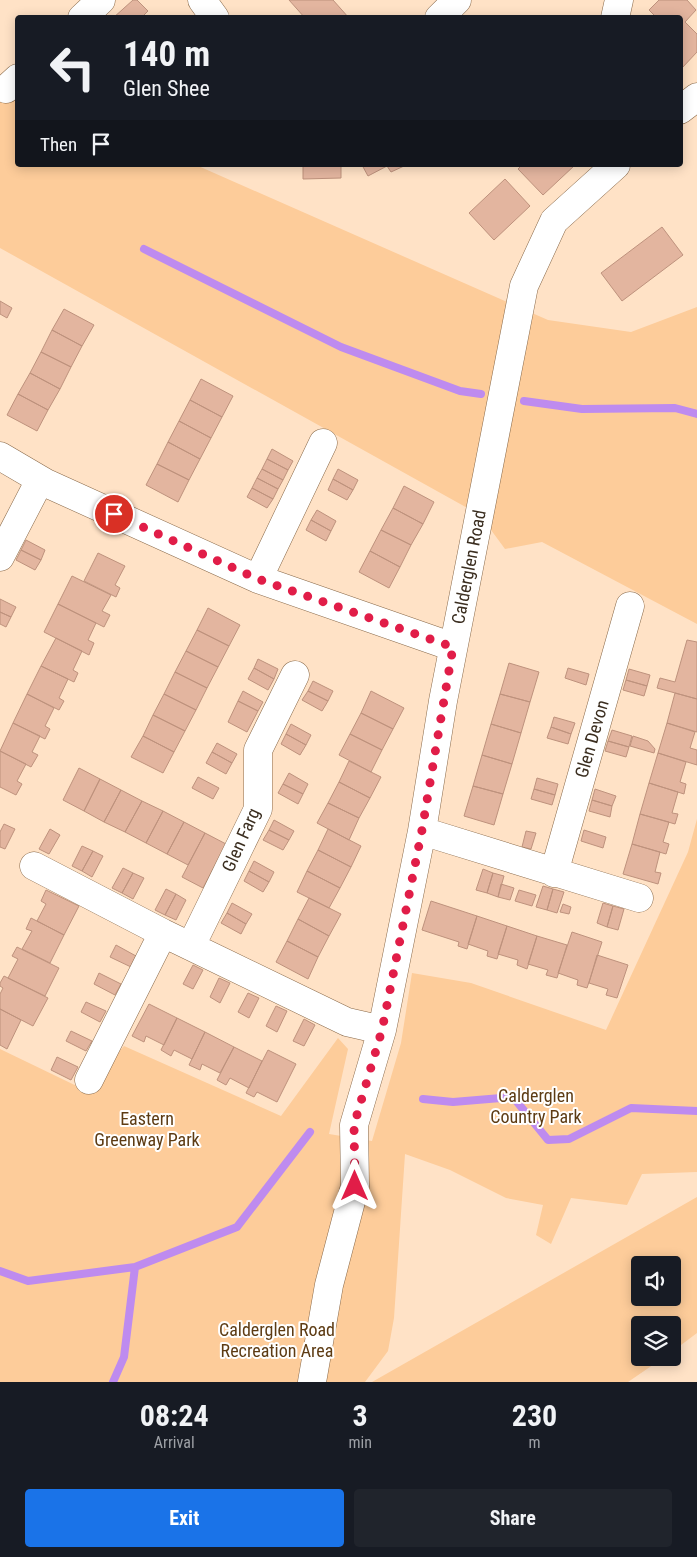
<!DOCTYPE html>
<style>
:root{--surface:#171b24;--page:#20242c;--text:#f1f3f6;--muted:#9ea1a6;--accent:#1a73e8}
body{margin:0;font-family:"Roboto Condensed",sans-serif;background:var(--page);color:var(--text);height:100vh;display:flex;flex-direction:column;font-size:19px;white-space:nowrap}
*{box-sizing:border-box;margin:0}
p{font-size:16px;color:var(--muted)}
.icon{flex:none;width:28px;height:28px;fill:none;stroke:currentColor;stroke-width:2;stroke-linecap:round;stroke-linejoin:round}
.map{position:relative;height:1382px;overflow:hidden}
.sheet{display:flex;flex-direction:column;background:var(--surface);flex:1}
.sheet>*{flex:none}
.top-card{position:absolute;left:15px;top:15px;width:668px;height:152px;border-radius:5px;box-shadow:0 2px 12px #0003;background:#171b24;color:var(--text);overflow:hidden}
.controls{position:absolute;left:631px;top:1256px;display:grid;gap:10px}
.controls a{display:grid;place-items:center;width:50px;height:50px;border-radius:5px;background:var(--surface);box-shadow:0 2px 12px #0003;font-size:25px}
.pin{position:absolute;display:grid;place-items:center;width:42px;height:42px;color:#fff;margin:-21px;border:2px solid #fff;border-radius:50%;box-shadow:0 1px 5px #0007}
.me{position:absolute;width:55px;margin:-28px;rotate:0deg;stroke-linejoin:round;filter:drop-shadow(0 0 4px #0008)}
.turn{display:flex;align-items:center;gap:18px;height:105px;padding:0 25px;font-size:22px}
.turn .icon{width:65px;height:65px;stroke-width:2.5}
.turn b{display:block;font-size:35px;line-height:42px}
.then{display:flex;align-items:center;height:48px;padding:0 25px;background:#0003;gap:10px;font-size:19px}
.eta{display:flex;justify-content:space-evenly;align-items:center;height:85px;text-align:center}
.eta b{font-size:30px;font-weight:700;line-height:35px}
.button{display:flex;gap:10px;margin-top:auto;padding:10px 25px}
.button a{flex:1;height:58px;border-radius:5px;background:var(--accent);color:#fff;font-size:20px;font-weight:700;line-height:58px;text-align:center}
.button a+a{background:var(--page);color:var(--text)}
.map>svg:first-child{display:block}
.green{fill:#fdcc9a;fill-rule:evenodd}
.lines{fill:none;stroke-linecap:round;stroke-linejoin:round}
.stream{stroke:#be8bef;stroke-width:8}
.building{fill:#e3b59f;stroke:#be927d}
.minor-casing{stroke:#896949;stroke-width:29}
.minor{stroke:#fff;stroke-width:28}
.route{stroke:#e11d48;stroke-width:9;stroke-dasharray:0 16.2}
.labels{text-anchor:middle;stroke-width:4;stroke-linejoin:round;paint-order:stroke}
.street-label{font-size:18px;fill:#3b2e20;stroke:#fff}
.park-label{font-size:18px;fill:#5d3b13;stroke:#fff}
</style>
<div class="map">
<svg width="697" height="1382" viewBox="0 0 697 1382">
<rect width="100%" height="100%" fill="#ffe2c6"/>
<!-- green -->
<path class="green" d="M0,79L17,86L18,165H196L548,320L631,332L697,307V624L542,542L505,549L480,515L0,248Z
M697,819V1172L642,1174L627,1205L571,1198L551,1244L536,1235L543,1205L506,1198L450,1170L405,1154L394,1318L388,1351L365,1382H0V1049L85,1090L124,1046L281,1116L338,1038L348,1049L329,1134L372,1141L401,1043L412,973L471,983L606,1030L688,852Z
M697,1197V1333L673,1351L672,1325H640V1358H663L628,1382H372ZM640,1265H672V1298H640Z"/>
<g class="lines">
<!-- stream -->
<path class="stream" d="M144,249L341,347L460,391L481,394
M524,401L582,409L675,408L697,414
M423,1099L453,1102L513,1097L548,1140L569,1139L631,1108L697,1111
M0,1271L28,1281L135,1267
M113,1382L124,1357L135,1267L237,1227L310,1132"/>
</g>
<!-- building -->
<path class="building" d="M133,0H137L148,11L141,18H113Z
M289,0H333L349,18H305Z
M659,0H687L696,10L685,22L697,34V52L682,68L680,65V18H657L649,10Z
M303,165H341V178L303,179Z
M362,165H403L404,166L391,172L387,166L368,176Z
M522,165H575L543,195L518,169Z
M505,179L530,206L494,240L469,213Z
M662,227L683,255L622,301L601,273Z
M0,301L12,308L7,318L0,314Z
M64,309L94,325L82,346L52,330Z
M52,330L82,346L71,367L41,352Z
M41,352L71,367L60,389L30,373Z
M30,373L60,389L48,410L18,394Z
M201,379L233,396L222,417L190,400Z
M18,394L48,410L37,431L7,415Z
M190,400L222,417L211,438L179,421Z
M179,421L211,438L200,459L168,442Z
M168,442L200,459L189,480L157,464Z
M272,449L293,461L288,470L267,459Z
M267,459L288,470L283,480L262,469Z
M157,464L189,480L178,502L146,485Z
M262,469L283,480L278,489L257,478Z
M338,469L358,480L353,490L333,479Z
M257,478L278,489L273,499L252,488Z
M333,479L353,490L347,500L328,490Z
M404,486L434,502L423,524L393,508Z
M252,488L273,499L267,508L247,497Z
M393,508L423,524L411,545L381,530Z
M317,510L336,521L331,531L311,520Z
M311,520L331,531L326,541L306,530Z
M381,530L411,545L400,567L370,551Z
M26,540L45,550L41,560L21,550Z
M21,550L41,560L35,570L16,560Z
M370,551L400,567L389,588L359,572Z
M98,553L125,566L115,585L120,588L116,597L84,581Z
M72,576L111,595L102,611L110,615L104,627L58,604Z
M0,599L16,607L11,617L0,612Z
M58,604L96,623L88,640L94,643L89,655L44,632Z
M208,608L240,625L229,646L197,630Z
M0,612L11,617L6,627L0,624Z
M197,630L229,646L218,667L186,651Z
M56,638L82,651L73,670L78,673L74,682L41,666Z
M687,640L697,642V699L657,688L660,678L675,682Z
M186,651L218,667L207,688L175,672Z
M258,659L278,669L274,679L254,668Z
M509,663L539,672L530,702L500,694Z
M41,666L68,679L59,698L64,701L59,710L27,694Z
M254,668L274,679L268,690L248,679Z
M568,668L589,674L586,685L565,678Z
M629,669L650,675L647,686L626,680Z
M175,672L207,688L196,710L164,694Z
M626,680L647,686L644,696L623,690Z
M313,681L333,691L328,701L308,691Z
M243,691L263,702L258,711L238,701Z
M308,691L328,701L322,711L302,700Z
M371,691L404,708L393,729L361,713Z
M675,693L697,699V732L667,723Z
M27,694L54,708L45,726L50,729L45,739L13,723Z
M164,694L196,710L185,731L153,715Z
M500,694L530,702L521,733L491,724Z
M238,701L258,711L247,732L228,722Z
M361,713L393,729L382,750L350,734Z
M153,715L185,731L174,752L143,736Z
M554,717L575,723L571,734L551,727Z
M13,723L40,736L32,752L38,755L31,767L0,751Z
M667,723L695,732L690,748L697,750V765L658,753Z
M291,724L311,735L306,745L286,734Z
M491,724L521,733L512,764L482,755Z
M551,727L571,734L568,744L547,738Z
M612,730L632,736L629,747L608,741Z
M286,734L306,745L300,755L281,744Z
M350,734L382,750L371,772L339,755Z
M143,736L174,752L163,773L131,757Z
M633,736L648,741L655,749L654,753L630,746Z
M608,741L629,747L626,757L605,751Z
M217,743L237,754L232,763L212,752Z
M0,751L26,764L17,781L22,784L16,795L0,787Z
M212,752L232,763L226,774L206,763Z
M658,753L686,762L680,782L686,784L684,794L649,783Z
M482,755L512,764L503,794L473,786Z
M349,761L381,777L370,798L339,782Z
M79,768L100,779L84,811L63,800Z
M289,773L308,784L303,794L283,784Z
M198,777L219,788L213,799L192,788Z
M537,778L558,784L555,795L534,789Z
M100,779L121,790L104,822L84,811Z
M339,782L370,798L359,818L328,803Z
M649,783L678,792L672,813L678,814L675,824L640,814Z
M283,784L303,794L298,804L278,793Z
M473,786L503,794L494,825L464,816Z
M534,789L555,795L552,805L531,799Z
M595,789L616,796L612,806L592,800Z
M121,790L142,801L125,832L104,822Z
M592,800L612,806L610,817L589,811Z
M142,801L163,811L146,843L125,832Z
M328,803L359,818L349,840L317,823Z
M163,811L184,822L167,854L146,843Z
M640,814L669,822L663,842L669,844L666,854L632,844Z
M274,820L294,831L289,840L269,830Z
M184,822L205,833L188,865L167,854Z
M4,824L15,829L5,849L0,847V832Z
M50,829L60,835L49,854L39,849Z
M328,829L361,846L351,867L318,850Z
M269,830L289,840L283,850L263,840Z
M584,830L606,837L603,848L581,841Z
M526,831L536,833L531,849L522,847Z
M205,833L226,844L203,888L182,877Z
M632,844L660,852L655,872L661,873L658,884L623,874Z
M82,846L93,851L82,871L72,866Z
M318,850L351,867L340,888L307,871Z
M93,851L103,856L92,877L82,871Z
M254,861L274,872L269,882L249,871Z
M123,868L133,873L122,893L112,888Z
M483,869L493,873L487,893L476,890Z
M249,871L269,882L263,892L244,881Z
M307,871L340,888L329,908L297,892Z
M133,873L144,878L133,899L122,893Z
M493,873L504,876L498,897L487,893Z
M501,884L514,888L510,900L498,897Z
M543,886L553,889L547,910L536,907Z
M166,889L176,894L165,915L155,910Z
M553,889L564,892L557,913L547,910Z
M46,890L79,906L64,935L37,921L46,904L41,901Z
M519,890L536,895L532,906L515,901Z
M176,894L186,900L176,920L165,915Z
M309,898L341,914L329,936L298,919Z
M431,901L477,916L467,949L458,946L459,942L422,930Z
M232,903L252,914L246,924L227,913Z
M603,903L613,906L607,927L597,923Z
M563,904L571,907L569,914L560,912Z
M613,906L624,909L618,930L607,927Z
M227,913L246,924L241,934L221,923Z
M477,916L507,926L497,959L487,956L488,951L468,944Z
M31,918L64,935L50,963L22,949L32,931L26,929Z
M298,919L329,936L318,957L287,941Z
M507,926L537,936L527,969L517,965L518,960L498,954Z
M572,932L602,942L587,988L577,985L578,980L558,973Z
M537,936L567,945L557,978L546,975L548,970L528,964Z
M287,941L318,957L308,979L276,962Z
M116,945L136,956L131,967L110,957Z
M17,947L59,968L45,996L8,978L18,959L12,956Z
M597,955L628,965L617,998L606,995L608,989L589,983Z
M193,965L203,970L193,989L183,984Z
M99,973L121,984L115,995L94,984Z
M4,976L48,998L33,1026L0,1009V994L3,988L0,986V983Z
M219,978L230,983L220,1003L210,997Z
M248,993L259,998L249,1018L238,1012Z
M86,1002L106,1011L100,1022L81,1012Z
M149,1004L177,1018L164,1045L146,1036L144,1042L132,1036Z
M276,1006L287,1011L277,1032L266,1026Z
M0,1009L21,1020L7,1049L0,1045Z
M177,1018L205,1032L192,1059L174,1050L171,1056L161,1050Z
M304,1019L315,1025L304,1046L293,1041Z
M71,1031L92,1041L86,1051L66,1041Z
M205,1032L234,1047L220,1073L202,1064L200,1070L189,1065Z
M234,1047L262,1061L249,1088L230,1078L226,1085L217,1080Z
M268,1050L296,1064L277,1102L257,1092L254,1097L246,1093Z
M57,1057L78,1067L71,1080L51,1070Z"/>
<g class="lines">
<!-- minor casing -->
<g class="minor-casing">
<path id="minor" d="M202,0L215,18
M82,18L101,0
M439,18L457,0
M615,18L619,0
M6,89L18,78
M680,110L697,97
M0,456L46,483L258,579L453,647
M0,557L40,480
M258,579L323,443
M422,831L639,898
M34,866L163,933L347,1022L382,1030
M554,873L630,606
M191,946L258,809V750L295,675
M89,1080L163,933
M312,1382L329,1285L355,1186L354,1125L382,1030L422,831L443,701L524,286L554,221L616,165"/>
</g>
<!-- minor -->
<use href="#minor" class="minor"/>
</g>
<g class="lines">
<!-- route -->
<path class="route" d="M114,514L258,579L453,647L422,830L382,1030L354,1125L355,1186"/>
</g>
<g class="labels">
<!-- street labels -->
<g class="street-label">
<text transform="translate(469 567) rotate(-79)" y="6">Calderglen Road</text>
<text transform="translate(592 739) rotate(-74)" y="6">Glen Devon</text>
<text transform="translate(241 840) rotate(-66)" y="6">Glen Farg</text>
</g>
<!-- park labels -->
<g class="park-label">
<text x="536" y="1102">Calderglen<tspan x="536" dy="21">Country Park</tspan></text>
<text x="147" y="1125">Eastern<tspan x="147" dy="21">Greenway Park</tspan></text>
<text x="277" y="1336">Calderglen Road<tspan x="277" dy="21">Recreation Area</tspan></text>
</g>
</g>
</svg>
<div class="controls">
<a><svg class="icon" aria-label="sound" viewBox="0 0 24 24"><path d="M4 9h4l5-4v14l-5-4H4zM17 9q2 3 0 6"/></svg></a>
<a><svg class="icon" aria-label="layers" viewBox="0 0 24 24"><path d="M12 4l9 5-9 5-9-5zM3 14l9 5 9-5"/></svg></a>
</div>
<div class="pin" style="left:114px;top:514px;background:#d93025"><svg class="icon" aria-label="arrive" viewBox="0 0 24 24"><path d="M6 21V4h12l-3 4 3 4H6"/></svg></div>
<svg class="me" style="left:355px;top:1186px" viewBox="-20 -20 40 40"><path d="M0-17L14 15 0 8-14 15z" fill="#e11d48" stroke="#fff" stroke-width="4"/></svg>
<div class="top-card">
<div class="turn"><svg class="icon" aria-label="left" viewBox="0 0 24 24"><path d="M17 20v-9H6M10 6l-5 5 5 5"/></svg><div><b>140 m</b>Glen Shee</div></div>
<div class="then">Then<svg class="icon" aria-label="arrive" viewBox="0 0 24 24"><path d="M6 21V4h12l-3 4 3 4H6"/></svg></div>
</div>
</div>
<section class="sheet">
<div class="eta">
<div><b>08:24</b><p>Arrival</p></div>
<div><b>3</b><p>min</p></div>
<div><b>230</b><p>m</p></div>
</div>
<div class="button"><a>Exit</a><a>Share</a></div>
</section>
